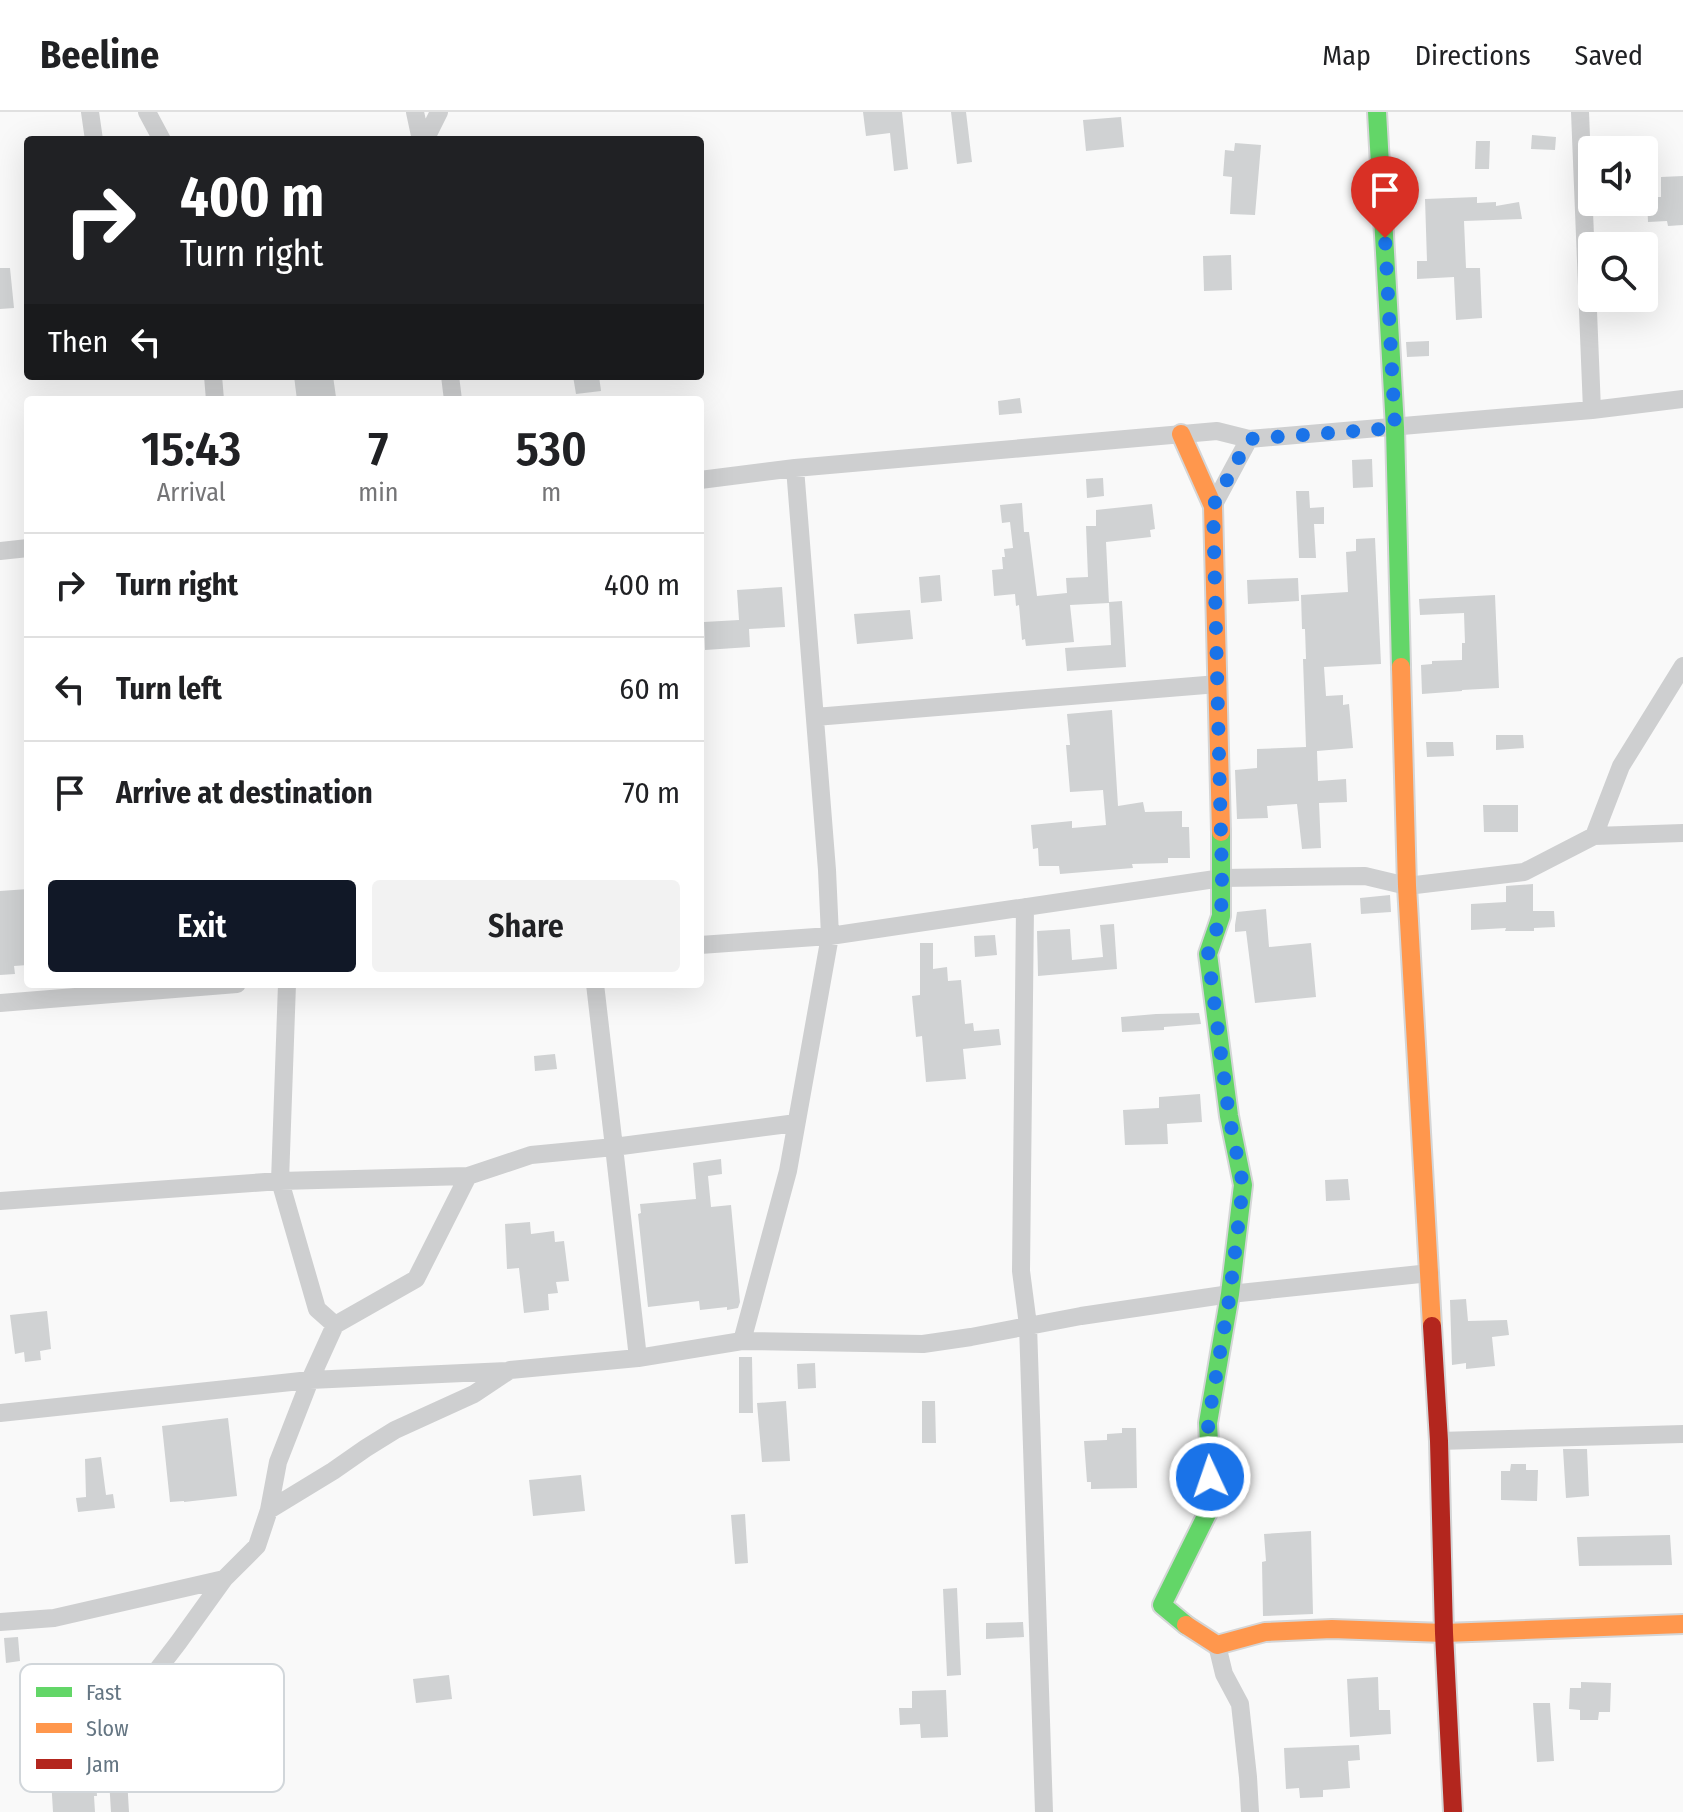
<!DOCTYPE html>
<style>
:root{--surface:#fff;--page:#f2f2f2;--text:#202124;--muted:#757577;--line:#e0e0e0;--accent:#111827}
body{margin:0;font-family:"Fira Sans Condensed",sans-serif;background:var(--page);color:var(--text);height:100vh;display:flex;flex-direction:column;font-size:30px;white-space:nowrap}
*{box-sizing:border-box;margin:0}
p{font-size:26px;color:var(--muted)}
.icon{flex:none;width:44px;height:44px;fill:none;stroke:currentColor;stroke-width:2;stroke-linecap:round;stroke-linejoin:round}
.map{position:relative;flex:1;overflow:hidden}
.sheet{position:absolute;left:24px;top:284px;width:680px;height:592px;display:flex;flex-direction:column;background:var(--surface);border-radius:8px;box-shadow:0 8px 32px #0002}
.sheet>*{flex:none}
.banner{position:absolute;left:24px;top:24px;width:680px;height:244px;border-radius:8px;box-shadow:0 8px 32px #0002;background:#202124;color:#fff;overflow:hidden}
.buttons{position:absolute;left:1578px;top:24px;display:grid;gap:16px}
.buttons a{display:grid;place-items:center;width:80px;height:80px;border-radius:8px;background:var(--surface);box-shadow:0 8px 32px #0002;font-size:40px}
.pin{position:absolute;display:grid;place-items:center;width:68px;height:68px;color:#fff;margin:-82px -34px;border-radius:50% 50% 50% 0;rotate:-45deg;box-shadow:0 0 8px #0007}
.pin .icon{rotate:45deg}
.me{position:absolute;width:88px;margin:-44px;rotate:357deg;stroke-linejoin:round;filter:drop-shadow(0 0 6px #0008)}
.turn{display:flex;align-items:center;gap:28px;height:168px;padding:0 24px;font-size:36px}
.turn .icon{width:104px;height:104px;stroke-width:2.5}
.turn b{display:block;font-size:56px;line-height:68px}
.then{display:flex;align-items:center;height:76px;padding:0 24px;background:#0003;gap:16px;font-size:30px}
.eta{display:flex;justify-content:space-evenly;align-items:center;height:136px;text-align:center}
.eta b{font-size:48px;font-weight:600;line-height:56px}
.primary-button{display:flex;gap:16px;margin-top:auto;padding:16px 24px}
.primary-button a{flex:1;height:92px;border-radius:8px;background:var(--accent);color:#fff;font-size:32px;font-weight:600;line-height:92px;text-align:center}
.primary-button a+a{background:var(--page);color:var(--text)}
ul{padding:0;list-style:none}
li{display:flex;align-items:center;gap:24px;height:104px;padding:0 24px;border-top:2px solid var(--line)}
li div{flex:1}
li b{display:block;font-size:30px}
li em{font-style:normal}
header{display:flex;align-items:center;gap:48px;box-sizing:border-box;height:112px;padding:0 40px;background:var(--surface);border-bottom:2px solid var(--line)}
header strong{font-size:38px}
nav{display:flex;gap:44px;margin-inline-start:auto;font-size:28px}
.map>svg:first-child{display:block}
.building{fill:#d0d2d3}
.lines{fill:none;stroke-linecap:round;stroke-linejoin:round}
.fast-casing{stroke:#d5d6d7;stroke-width:22}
.slow-casing{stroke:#d5d6d7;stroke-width:22}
.jam-casing{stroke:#d5d6d7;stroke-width:22}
.street{stroke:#cecfd0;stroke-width:18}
.fast{stroke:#63d668;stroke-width:18}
.slow{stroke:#ff974d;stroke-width:18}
.jam{stroke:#b3261e;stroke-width:18}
.route{stroke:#1a73e8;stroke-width:14;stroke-dasharray:0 25.2}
.key{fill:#fff;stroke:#d1d6da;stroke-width:2}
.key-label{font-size:22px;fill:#657683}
</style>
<header>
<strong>Beeline</strong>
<nav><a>Map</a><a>Directions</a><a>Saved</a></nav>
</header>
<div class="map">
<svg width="1683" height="1700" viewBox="0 0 1683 1700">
<rect width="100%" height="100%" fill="#f9f9f9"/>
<!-- building -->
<path class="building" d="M863,0H902L908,57L894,59L890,21L866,24Z
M951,0H966L972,50L957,52Z
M1121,5L1124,35L1086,39L1083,8Z
M1532,23L1556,25L1555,38L1531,37Z
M1476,29H1490L1489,57H1475Z
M1235,31L1261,33L1255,103L1230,102L1232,65L1223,64L1225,38L1234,39Z
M1683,64V113L1668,114L1667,109L1648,110L1647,85H1661V65Z
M1477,85V91L1496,90V94L1519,90L1522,107L1464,109L1466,156H1480L1482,206L1456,208L1454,165L1417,167V149H1427L1425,87Z
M1231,143L1232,178L1204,179L1203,144Z
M0,156H10L14,196L0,197Z
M1429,229V244L1407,245L1406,230Z
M294,264H333L336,285L297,288Z
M573,264H599L601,279L576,282Z
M1020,286L1022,301L999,303L998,289Z
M1372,347L1373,375L1353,376L1352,348Z
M1103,366L1104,384L1087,386L1086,367Z
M1296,379H1309L1310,396L1324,395V412H1314L1316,446H1299Z
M1022,391L1024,420H1029L1037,484L1067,481L1066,466L1088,465L1086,414H1096V398L1152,392L1155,417L1150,418L1151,425L1106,430L1109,491L1070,493L1074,530L1026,534L1025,527L1022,528L1019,493L1016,494L1015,482L994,484L992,458L1003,457L1002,445H1005L1004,437L1013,436L1010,410L1002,411L1000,393Z
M1375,426L1381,552L1324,555L1326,584L1343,583V593L1349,592L1353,636L1317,639L1318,669L1346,667L1347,690L1319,691L1321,736L1302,737L1297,692L1267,694L1268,706L1237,707L1235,658L1257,656V637L1306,635L1303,547H1306L1305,517H1302L1301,483L1348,480L1346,440L1356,439V427Z
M940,463L942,489L921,491L919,465Z
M1298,466L1299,489L1248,492L1247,468Z
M782,475L785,515L749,517L750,535L705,538L704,510L739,508L737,478Z
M1495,483L1499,576L1462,578V579L1422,582L1421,553L1432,552V549L1462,548V531H1465L1464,501L1420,503L1419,487Z
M1122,489L1126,555L1067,559L1065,536L1111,533L1109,490Z
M910,498L913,527L857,532L854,502Z
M1112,598L1118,694L1143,690L1145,700L1182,699V715H1189L1190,746H1168V751L1132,752L1133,756L1060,762L1059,754H1039L1038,736L1033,737L1031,713L1072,709V716L1106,713L1103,678L1070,680L1066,633H1070L1067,602Z
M1496,623H1523L1524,636L1496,638Z
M1426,630H1453L1454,644L1427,645Z
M1483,693H1518V720H1484Z
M1533,772V799H1554L1555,815L1534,816V819H1505L1506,816L1471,818V792L1506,790V774Z
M28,777V853L14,854L15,862L0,863V779Z
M1390,783L1391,800L1361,802L1360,786Z
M1266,797L1269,835L1311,831L1316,885L1255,891L1246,819L1235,820V813L1237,800Z
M1114,812L1117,857L1038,864L1037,819L1070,817L1072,848L1103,845L1100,813Z
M995,823L997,843L975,845L974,824Z
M920,831H933V857L947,855L948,869L961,868L965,912L973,911L974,919L999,917L1001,933L963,937L966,967L926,970L922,924L916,925L912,884L920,883Z
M1199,901L1201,912L1164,915V918L1122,920L1121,905L1156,902Z
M555,942L557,957L535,959L534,944Z
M1200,982L1202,1010L1167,1012L1168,1032L1125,1033L1123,998L1159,996V985Z
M721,1047L722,1062L708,1064L711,1095L731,1093L740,1190L738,1196L727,1198V1195L700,1198L699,1189L648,1195L638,1102L641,1101L640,1092L696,1087L693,1051Z
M1348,1067L1350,1088L1326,1089L1325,1068Z
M530,1110L531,1122L554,1119L555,1130L564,1129L569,1169L556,1170L558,1181L548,1182L549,1198L524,1201L519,1156L507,1157L505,1112Z
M1466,1187L1468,1209L1507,1208L1509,1223L1492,1225L1495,1254L1466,1257V1251L1452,1253L1450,1188Z
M47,1199L51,1237L40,1239L41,1248L25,1250L24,1240L15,1242L10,1203Z
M739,1245H752L753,1301H739Z
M815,1251L816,1276L798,1277L797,1252Z
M786,1289L790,1349L762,1350L757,1291Z
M922,1289H935L936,1331H922Z
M228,1306L237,1384L184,1390V1389L170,1390L162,1314Z
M1122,1316H1136L1137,1376L1091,1377V1370H1087L1084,1329L1107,1328V1322L1122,1321Z
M1563,1337H1587L1589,1384L1566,1386Z
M101,1345L106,1383L113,1382L115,1396L78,1400L76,1386L86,1385L85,1347Z
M1511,1352H1526V1358H1538L1537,1389L1501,1388V1359H1510Z
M581,1363L585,1399L533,1404L529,1368Z
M745,1402L748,1451L735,1452L731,1403Z
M1311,1419L1313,1502L1263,1504L1262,1450L1266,1449L1264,1422Z
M1670,1423L1672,1453L1579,1454L1577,1425Z
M957,1476L961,1563L947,1564L943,1477Z
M1023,1510L1024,1525L986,1527V1511Z
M18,1525L20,1549L6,1551L4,1526Z
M449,1563L452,1587L416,1591L413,1567Z
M1378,1565L1379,1598H1390L1391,1622L1350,1625L1347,1567Z
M1581,1570L1611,1571L1610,1600H1599L1598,1608H1580V1598L1569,1597L1570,1576H1581Z
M946,1578L948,1625L921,1626L920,1612L900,1613L899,1596H912V1579Z
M1533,1591H1550L1554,1649L1537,1650Z
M1359,1633L1360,1648L1348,1649L1350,1676L1323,1678V1685L1300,1686L1299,1676L1286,1677L1284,1636Z
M96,1663L97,1684H94L95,1700H53L51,1666Z"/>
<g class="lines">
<!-- fast casing -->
<g class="fast-casing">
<path id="fast" d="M1377,0L1395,316L1401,555
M1186,1513L1162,1493L1212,1392L1208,1311L1230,1182L1243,1073L1229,1004L1208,842L1221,804V720"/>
</g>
<!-- slow casing -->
<g class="slow-casing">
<path id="slow" d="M1181,322L1213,394L1221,720
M1401,555L1407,774L1432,1214
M1186,1513L1217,1533L1265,1520L1332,1517L1444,1521L1683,1512"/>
</g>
<!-- jam casing -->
<g class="jam-casing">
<path id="jam" d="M1432,1214L1439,1329L1444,1521L1453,1700"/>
</g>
<!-- street -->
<path class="street" d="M90,0L94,28
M147,0L162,28
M415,0L421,28
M1580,0L1592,298
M425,28L439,0
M213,264L215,288
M450,264L453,288
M700,368L795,356L1217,319L1249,327L1592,298L1683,287
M1213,394L1249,327
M0,439L28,436
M815,605L1218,572
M1594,724L1621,654L1683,554
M1025,795L1021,1159L1028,1213L1044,1700
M700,833L830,824L1222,766L1365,764L1407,774L1524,760L1594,724L1683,721
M287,872L280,1069L317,1197L335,1213
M0,891L237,872
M0,1089L280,1069L468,1064
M742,1229L788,1059L830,824L827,758L795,356
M638,1246L614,1035L796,1011
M0,1301L310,1268L507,1259
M1439,1329L1683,1322
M269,1398L333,1359L366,1336L395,1318L474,1282L510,1258L638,1246L742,1229L923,1232L971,1225L1081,1204L1230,1182L1430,1161
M0,1510L54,1506L224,1467
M1217,1533L1224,1562L1240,1592L1248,1665L1250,1700
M120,1700L116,1633L123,1609L138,1583L178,1531L224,1467L257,1434L269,1398L278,1350L310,1268L335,1213L416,1167L468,1064L531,1043L614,1035L595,872"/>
<!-- fast -->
<use href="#fast" class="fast"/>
<!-- slow -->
<use href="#slow" class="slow"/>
<!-- jam -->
<use href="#jam" class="jam"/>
</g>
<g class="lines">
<!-- route -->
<path class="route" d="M1210,1365L1208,1311L1230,1182L1243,1073L1229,1004L1208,842L1221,804L1222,766L1213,394L1249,327L1395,316L1385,126"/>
</g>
<!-- legend -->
<rect x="20" y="1552" width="264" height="128" rx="12" class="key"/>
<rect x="36" y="1575" width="36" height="10" fill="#63d668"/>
<rect x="36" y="1611" width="36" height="10" fill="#ff974d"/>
<rect x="36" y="1647" width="36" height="10" fill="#b3261e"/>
<g class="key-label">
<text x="86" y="1588">Fast</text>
<text x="86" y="1624">Slow</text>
<text x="86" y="1660">Jam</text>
</g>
</svg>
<div class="buttons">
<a><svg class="icon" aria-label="sound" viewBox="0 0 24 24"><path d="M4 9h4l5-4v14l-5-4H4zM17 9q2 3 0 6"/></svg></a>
<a><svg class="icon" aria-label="search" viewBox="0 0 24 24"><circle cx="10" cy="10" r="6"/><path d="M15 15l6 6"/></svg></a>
</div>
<div class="pin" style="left:1385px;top:126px;background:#d93025"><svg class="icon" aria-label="arrive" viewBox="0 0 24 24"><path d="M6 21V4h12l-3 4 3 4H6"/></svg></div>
<svg class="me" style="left:1210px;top:1365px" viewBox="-20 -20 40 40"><circle r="17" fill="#1a73e8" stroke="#fff" stroke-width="3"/><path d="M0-11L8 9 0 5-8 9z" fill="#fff"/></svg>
<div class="banner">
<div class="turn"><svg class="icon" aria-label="right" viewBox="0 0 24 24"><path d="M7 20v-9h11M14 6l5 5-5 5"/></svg><div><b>400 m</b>Turn right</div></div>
<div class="then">Then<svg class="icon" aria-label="left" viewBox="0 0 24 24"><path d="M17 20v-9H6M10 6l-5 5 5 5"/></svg></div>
</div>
<section class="sheet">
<div class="eta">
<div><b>15:43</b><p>Arrival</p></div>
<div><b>7</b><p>min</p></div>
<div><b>530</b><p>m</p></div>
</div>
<ul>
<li><svg class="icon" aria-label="right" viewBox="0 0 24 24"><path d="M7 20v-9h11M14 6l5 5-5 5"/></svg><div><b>Turn right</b></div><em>400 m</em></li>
<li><svg class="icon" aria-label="left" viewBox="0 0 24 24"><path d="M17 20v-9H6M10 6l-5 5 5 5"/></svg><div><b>Turn left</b></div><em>60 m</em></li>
<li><svg class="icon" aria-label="arrive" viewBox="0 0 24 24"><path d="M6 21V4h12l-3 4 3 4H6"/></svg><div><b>Arrive at destination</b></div><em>70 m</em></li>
</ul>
<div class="primary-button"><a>Exit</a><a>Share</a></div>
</section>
</div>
